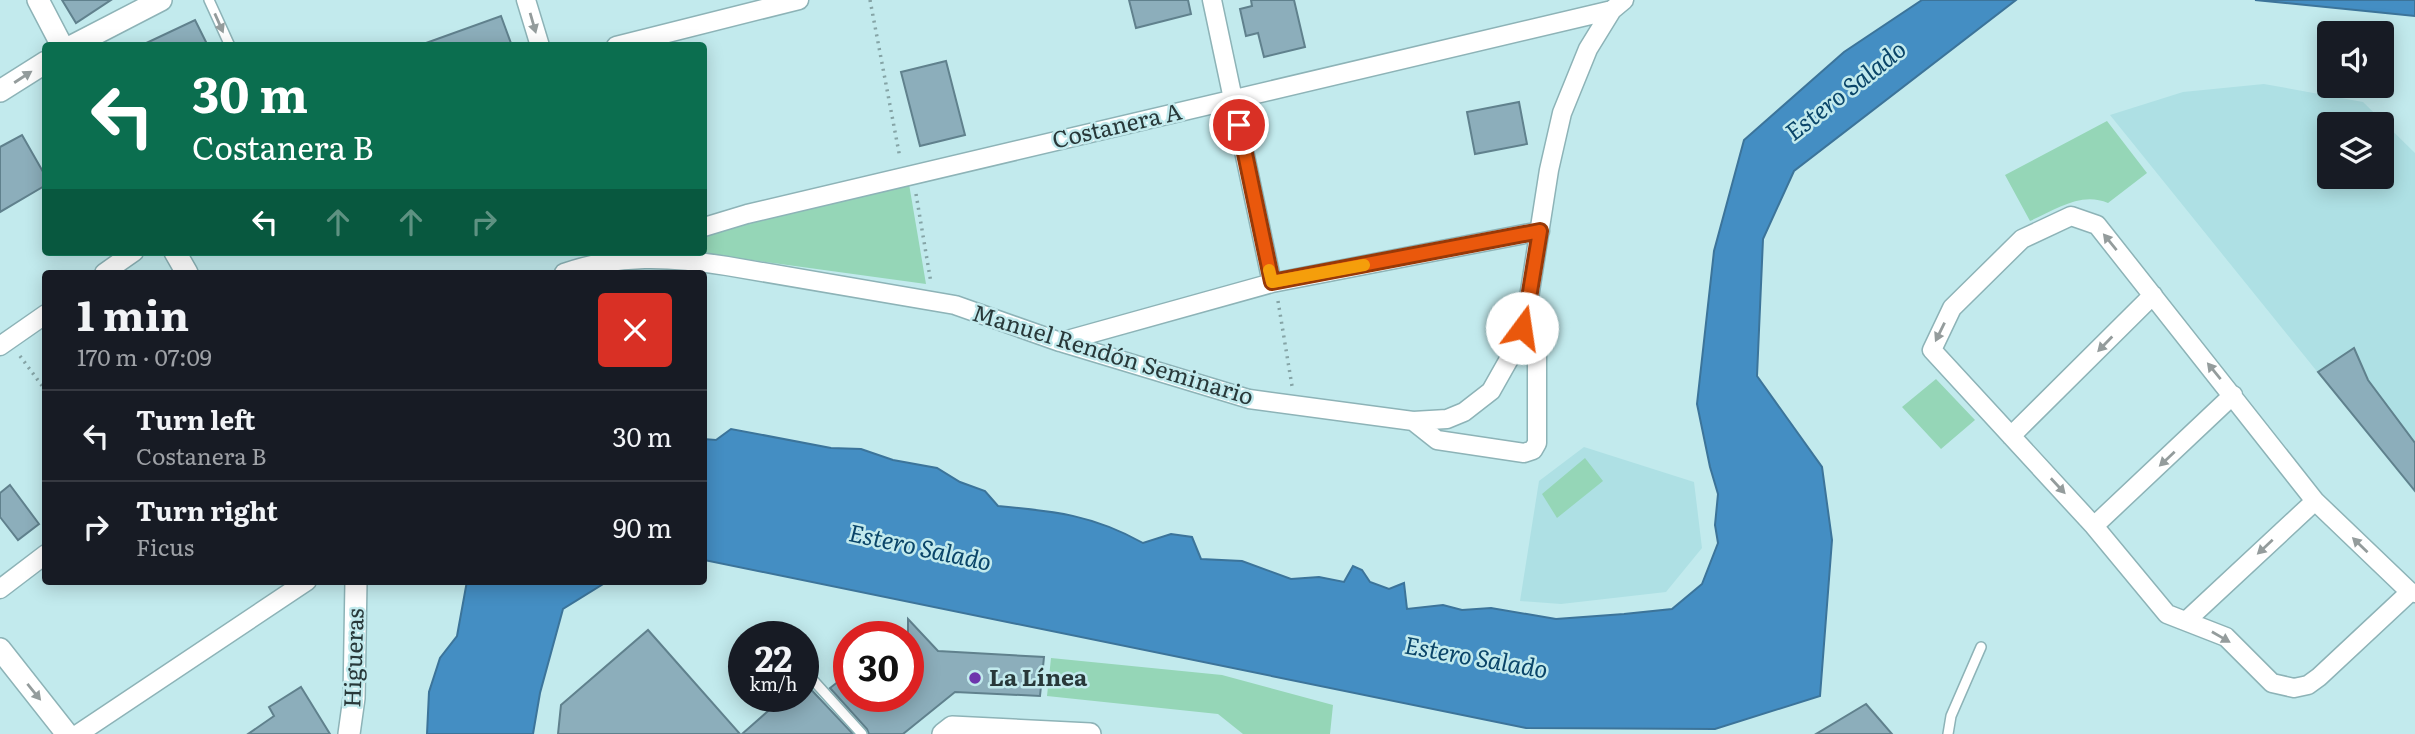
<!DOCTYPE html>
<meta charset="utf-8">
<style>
:root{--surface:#171b24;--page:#20242c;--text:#f1f3f6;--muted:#9ea1a6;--line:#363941}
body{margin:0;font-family:Literata,serif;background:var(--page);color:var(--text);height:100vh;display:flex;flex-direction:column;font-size:26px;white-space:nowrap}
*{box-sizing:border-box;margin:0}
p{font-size:23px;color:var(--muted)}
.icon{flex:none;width:38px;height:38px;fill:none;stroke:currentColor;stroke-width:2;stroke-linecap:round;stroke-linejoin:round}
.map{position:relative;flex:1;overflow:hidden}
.sheet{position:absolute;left:42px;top:270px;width:665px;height:315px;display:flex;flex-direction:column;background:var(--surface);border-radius:7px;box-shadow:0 4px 18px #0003}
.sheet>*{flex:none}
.banner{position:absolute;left:42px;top:42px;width:665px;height:214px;border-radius:7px;box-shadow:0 4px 18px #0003;background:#0b6e4f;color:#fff;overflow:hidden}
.controls{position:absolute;left:2317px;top:21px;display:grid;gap:14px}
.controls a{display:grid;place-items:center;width:77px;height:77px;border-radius:7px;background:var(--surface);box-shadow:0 4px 18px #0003;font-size:35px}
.speed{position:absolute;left:728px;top:621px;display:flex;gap:14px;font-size:35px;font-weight:700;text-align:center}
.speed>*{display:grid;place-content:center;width:91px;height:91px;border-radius:50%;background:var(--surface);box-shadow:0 4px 18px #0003;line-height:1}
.speed small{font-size:18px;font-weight:400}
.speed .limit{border:10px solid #d22;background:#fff;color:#111}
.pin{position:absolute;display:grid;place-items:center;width:60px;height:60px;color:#fff;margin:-30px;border:4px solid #fff;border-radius:50%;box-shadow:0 2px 7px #0007}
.me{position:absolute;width:77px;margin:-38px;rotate:14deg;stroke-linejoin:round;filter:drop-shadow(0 0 5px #0008)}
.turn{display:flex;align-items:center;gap:24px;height:147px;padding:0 35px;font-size:32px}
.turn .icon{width:91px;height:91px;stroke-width:2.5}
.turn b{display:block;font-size:49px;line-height:60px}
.lanes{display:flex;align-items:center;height:66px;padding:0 35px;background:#0003;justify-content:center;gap:35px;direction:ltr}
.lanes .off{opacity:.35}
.round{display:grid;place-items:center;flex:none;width:74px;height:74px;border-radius:7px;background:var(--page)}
.overview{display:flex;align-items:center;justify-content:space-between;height:119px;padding:0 35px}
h1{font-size:42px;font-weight:700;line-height:52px}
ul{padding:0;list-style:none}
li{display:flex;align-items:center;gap:21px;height:91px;padding:0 35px;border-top:2px solid var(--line)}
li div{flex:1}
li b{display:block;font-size:26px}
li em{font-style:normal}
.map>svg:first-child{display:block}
.built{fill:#aee0e4;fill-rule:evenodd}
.green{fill:#95d6b7}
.water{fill:#448ec3;stroke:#3c749a;stroke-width:2}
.building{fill:#8caebb;stroke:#60818d;stroke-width:2}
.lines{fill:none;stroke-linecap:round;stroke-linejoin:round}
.service-casing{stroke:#8db3b7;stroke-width:12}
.minor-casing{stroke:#8db3b7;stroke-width:21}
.tertiary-casing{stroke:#8db3b7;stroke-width:24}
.path{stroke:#85a4a6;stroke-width:3.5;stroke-dasharray:2 5;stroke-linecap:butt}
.service{stroke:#fff;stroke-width:9}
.minor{stroke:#fff;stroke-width:18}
.tertiary{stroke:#fff;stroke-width:21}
.oneway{fill:#949c9c}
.route-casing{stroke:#983908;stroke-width:18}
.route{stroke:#ea580c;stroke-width:12}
.slow{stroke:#f59e0b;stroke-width:12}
.poi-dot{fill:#6d35ac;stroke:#c2eaed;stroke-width:2.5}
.labels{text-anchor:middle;stroke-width:5;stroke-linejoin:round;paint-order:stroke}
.street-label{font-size:23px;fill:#283839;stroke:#c2eaed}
.poi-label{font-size:23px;font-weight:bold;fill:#283839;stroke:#c2eaed;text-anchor:start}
.water-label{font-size:24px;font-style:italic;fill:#0a4569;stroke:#c2eaed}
</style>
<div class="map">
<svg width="2415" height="734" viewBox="0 0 2415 734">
<rect width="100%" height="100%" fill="#c2eaed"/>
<!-- built -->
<path class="built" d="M2264,84L2363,102L2415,153V493L2110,115L2183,92ZM2329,124H2382V177H2329Z
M1584,447L1694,482L1702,548L1666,592L1561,604L1520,601L1539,481Z"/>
<!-- green -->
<path class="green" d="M2107,121L2147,173L2108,203C2081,191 2055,210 2030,221L2005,175Z
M909,184L926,284L693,252H704V233Z
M1936,379L1975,420L1941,449L1902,407Z
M1585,458L1603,481L1557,518L1542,494Z
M1051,658L1222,675L1333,705L1330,734H1243L1218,714L1047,696Z"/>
<!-- water -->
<path class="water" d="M1922,0H2016L1794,171L1763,239L1757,376L1822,467L1832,540L1820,696L1715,729L1526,728L704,560V439L716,440L731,429L831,448L861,449L893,460L937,468L960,482L985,491L998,506C1054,511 1093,515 1143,543L1171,534L1192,537L1201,559L1242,561L1291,579L1319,577L1344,582L1353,566L1362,570L1370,582L1389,589L1404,583L1407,609L1443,605L1462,610L1491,608L1556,619L1624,614L1672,609L1702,584L1718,543L1715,525L1718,494L1710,467L1697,404L1714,251L1744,140L1844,52Z
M2255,0H2415V16Z
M467,581H608L563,609L540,693L533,734H427L429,692L440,658L457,636Z"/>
<!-- building -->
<path class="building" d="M62,0H111L76,23Z
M1129,0H1188L1191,14L1136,28Z
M1251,0H1294L1305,47L1264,57L1258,33L1246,36L1240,9L1252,6Z
M501,16L512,46H426V43Z
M195,20L208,46H140Z
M946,61L965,135L920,146L901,72Z
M1519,102L1527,144L1475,154L1467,112Z
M22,135L46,177V185L0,212V147Z
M2354,348L2368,380L2415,443V491L2318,372Z
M10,485L39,524L18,540L0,517V493Z
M908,619L938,651L1044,657L1040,696L955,692L903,734H869L867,729L830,688L849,673V696H908Z
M648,630L740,734H558L561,705Z
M803,681L853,734H742L785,696H803Z
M301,687L330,734H248L274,716L269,707Z
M1866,704L1892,734H1816Z"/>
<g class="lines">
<!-- service casing -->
<g class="service-casing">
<path id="service" d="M209,0L230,46
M803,669L862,734
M1948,734L1951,716L1981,647"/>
</g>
<!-- minor casing -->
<g class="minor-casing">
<path id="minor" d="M526,0L540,46
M1212,0L1272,283
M616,46L799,0
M704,227L747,214L1612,10
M104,273L134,252
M564,273C617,254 672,257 727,266L955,305L1060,342L1249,399L1413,421L1447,419L1464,412L1491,391L1513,352L1528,304L1549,170L1562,113L1588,49L1612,10L1624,0
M1060,342L1272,283L1540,231
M0,346L46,314
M1413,421L1437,440L1524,453L1533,450L1537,443V318L1528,304
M2011,436L2153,295
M2094,526L2233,395
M0,589L46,554
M2410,592L2319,677L2308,685L2294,688L2272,683L2226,637L2167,614L2094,526L1932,350L1952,308L2022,239L2071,216L2097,225L2315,501L2410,592L2415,593
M2186,621L2315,501
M78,734L307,581"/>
</g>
<!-- tertiary casing -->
<g class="tertiary-casing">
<path id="tertiary" d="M38,0L62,46
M72,46L161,0
M0,91L46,62
M175,252L187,273
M0,649L67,734
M349,734L354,698L356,581
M943,734L952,727L1090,734"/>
</g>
<!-- path -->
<path class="path" d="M870,0L900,158
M916,194L931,283
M1278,301L1292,386
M20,356L46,391"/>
<!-- service -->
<use href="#service" class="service"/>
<!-- minor -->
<use href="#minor" class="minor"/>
<!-- tertiary -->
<use href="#tertiary" class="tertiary"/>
</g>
<!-- one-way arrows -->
<defs><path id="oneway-solid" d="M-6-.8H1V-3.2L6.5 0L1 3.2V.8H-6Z" transform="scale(1.75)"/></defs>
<g class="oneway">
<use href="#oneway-solid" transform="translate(219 23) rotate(66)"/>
<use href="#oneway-solid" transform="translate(533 23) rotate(74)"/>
<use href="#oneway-solid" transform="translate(23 77) rotate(-33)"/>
<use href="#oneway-solid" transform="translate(2110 242) rotate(-129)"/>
<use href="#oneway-solid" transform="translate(1940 332) rotate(116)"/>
<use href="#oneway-solid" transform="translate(2105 344) rotate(134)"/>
<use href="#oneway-solid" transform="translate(2214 371) rotate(-129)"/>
<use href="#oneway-solid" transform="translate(2167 459) rotate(137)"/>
<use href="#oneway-solid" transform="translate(2058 486) rotate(47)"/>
<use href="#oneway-solid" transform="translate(2360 545) rotate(-136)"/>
<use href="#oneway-solid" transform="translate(2265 547) rotate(137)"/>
<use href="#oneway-solid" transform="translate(2221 637) rotate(30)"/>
<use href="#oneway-solid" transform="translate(34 692) rotate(51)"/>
</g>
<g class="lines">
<!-- route casing -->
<g class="route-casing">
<path id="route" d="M1239,125L1272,282L1540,231L1528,304L1522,328"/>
</g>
<!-- route -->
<use href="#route" class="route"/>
<!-- slow -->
<path class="slow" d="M1269,270L1272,282L1364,265"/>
</g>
<!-- markers -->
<circle class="poi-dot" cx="975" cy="678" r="7"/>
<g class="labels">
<!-- street labels -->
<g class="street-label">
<text transform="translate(1117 126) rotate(-13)" y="8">Costanera A</text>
<text transform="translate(1113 355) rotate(17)" y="8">Manuel Rendón Seminario</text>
<text transform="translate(354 658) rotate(-88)" y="8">Higueras</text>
</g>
<!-- poi labels -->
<g class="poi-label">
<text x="989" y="686">La Línea</text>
</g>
<!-- water labels -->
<g class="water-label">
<text transform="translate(1846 91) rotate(-38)" y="8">Estero Salado</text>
<text transform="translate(920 548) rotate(12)" y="8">Estero Salado</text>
<text transform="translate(1476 658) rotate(10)" y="8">Estero Salado</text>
</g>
</g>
</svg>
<div class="controls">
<a><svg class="icon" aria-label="sound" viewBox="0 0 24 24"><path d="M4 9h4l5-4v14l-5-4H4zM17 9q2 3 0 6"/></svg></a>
<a><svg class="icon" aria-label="layers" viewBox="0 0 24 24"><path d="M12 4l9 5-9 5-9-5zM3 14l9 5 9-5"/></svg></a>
</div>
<div class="speed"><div>22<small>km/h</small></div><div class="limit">30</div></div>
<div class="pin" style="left:1239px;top:125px;background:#d93025"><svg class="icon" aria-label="arrive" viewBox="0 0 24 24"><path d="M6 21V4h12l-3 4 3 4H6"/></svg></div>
<svg class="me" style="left:1522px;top:328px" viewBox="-20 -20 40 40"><circle r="19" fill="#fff"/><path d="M0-13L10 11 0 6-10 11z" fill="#ea580c"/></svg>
<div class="banner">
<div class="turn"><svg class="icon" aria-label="left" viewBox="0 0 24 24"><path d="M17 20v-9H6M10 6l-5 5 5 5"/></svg><div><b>30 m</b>Costanera B</div></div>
<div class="lanes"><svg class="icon" aria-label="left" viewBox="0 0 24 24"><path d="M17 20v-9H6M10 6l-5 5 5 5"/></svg><svg class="icon off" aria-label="ahead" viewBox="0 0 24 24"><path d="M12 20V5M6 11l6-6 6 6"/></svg><svg class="icon off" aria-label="ahead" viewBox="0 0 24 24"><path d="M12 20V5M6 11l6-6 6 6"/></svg><svg class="icon off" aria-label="right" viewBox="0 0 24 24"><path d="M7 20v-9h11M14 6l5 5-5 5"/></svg></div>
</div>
<section class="sheet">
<div class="overview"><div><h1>1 min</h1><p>170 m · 07:09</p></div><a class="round" style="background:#d93025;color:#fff"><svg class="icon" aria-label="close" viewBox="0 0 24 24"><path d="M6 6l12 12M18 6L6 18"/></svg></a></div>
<ul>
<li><svg class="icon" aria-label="left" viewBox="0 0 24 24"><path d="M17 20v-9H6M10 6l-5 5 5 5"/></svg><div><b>Turn left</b><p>Costanera B</p></div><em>30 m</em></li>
<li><svg class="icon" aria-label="right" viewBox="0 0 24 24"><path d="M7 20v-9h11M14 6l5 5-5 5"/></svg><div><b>Turn right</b><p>Ficus</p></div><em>90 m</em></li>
</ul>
</section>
</div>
